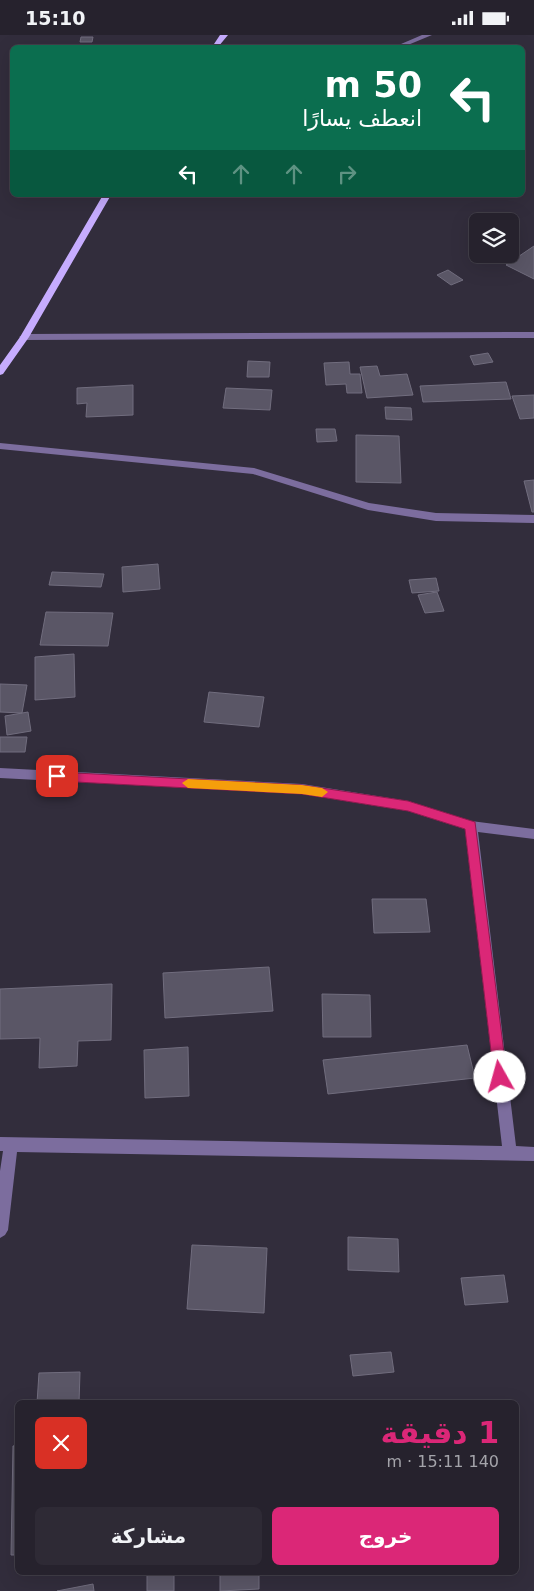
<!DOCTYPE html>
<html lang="ar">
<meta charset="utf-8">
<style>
:root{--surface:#26222d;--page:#2e2a35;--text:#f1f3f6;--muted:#a4a4aa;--line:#423f49;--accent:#db2777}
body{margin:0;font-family:"DejaVu Sans",Cairo,sans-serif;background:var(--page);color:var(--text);direction:rtl;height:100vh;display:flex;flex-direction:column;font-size:19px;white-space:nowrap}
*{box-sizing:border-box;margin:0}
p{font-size:16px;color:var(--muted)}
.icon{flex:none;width:28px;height:28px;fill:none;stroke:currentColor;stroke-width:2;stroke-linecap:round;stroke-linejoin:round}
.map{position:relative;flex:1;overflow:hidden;direction:ltr}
.side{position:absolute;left:15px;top:1365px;width:504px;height:175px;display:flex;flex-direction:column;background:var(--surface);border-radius:8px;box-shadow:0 5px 20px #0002,0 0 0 1px var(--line);direction:rtl}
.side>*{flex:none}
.hud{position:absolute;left:10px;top:10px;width:515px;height:152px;border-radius:8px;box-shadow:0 5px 20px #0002,0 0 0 1px var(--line);direction:rtl;background:#0b6e4f;color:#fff;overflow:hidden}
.fabs{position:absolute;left:469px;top:178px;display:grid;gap:10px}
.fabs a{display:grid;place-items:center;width:50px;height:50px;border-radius:8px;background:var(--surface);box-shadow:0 5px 20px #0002,0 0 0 1px var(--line);font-size:25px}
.pin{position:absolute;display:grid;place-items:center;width:42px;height:42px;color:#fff;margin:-21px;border-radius:10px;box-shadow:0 2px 8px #0006}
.me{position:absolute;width:55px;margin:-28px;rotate:353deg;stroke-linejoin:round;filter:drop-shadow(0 0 4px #0008)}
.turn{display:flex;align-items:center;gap:18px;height:105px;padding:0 20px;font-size:22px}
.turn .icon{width:65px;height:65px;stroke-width:2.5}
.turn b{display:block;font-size:35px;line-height:42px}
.lanes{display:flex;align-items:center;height:48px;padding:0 20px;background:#0003;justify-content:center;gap:25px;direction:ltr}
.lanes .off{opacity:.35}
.round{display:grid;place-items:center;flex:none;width:52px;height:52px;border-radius:8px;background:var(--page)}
.overview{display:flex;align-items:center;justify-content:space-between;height:85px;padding:0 20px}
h1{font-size:30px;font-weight:700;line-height:38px;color:var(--accent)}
.primary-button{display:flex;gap:10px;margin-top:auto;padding:10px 20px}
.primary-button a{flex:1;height:58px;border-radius:8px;background:var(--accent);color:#fff;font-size:20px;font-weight:700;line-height:58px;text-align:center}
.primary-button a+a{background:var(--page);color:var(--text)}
.status{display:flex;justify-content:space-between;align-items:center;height:35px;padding:0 25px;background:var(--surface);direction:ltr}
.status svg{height:14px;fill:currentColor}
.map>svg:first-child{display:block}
.building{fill:#5a5666;stroke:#716d7e}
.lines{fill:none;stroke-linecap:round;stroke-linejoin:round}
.minor{fill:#7c6d9e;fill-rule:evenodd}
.major{fill:#c6acfe;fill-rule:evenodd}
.route{fill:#db2777;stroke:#8e194d}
.slow{fill:#f59e0b}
</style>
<div class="status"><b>15:10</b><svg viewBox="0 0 49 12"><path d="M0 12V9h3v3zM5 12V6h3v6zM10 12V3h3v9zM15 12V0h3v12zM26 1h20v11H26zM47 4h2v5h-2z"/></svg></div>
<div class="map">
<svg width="534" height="1556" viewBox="0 0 534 1556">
<rect width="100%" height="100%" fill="#322d3c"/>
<!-- building -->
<path class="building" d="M81,2H93L92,7H80Z
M534,211V244L506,230Z
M448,235L463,245L451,250L437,240Z
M488,318L493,327L474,330L470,321Z
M248,326L270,327L269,342H247Z
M349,327L350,339H360L362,358H347L346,349L326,350L324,328Z
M377,331L380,341L407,339L413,360L367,363L360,332Z
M506,347L511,364L423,367L420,351Z
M133,350V380L86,382L87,368L77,369V353Z
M226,353L272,355L270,375L223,373Z
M534,360V383L520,384L512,361Z
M385,372L411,373L412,385L386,384Z
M316,394H335L337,406L317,407Z
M356,400L399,401L401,448L356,447Z
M534,445V477H532L524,446Z
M158,529L160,554L123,557L122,532Z
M52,537L104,539L101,552L49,550Z
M436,543L439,556L412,558L409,545Z
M437,557L444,576L425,578L418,560Z
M46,577L113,578L108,611L40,610Z
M74,619L75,662L35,665V622Z
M0,649L27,650L22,678L0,677Z
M209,657L264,662L259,692L204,687Z
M28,677L31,696L7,700L5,681Z
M0,702H27L25,717H0Z
M372,864H426L430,897L374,898Z
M269,932L273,976L165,983L163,938Z
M112,949L111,1005L78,1006L77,1031L39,1033L40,1003L0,1004V954Z
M322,959L370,960L371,1002H323Z
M467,1010L475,1043L328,1059L323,1025Z
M188,1012L189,1061L145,1063L144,1015Z
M348,1202L398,1204L399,1237L348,1235Z
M192,1210L267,1213L264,1278L187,1274Z
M504,1240L508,1267L465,1270L461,1243Z
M391,1317L394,1337L353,1341L350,1320Z
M80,1337L79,1368H37L39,1338Z
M18,1410V1520H11L13,1411Z
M147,1538H174V1556H147Z
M220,1538H259V1554L220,1556Z
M93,1549L94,1556H57Z"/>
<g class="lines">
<!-- minor -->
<path class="minor" d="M422,0H432L403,12H394Z
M534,297V303L24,305L19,302L24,299Z
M0,408L254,433L369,468L436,478L534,480V488L436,486L368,475L253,439L0,414Z
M0,733L302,749L408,766L471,786L534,794V804L478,797L516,1111L534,1112V1126L17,1117L8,1195L5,1200L0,1203V1136L3,1116H0V1102L502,1111L465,794L408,776L302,759L0,743Z"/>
<!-- major -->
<path class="major" d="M220,0H228L218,12H212Z
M103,160H111L29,302L3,339L0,340V330L20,302Z"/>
</g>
<!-- route -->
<path class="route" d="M57,737L302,750L408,766L475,787L507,1042L505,1047L500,1048L496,1047L494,1042L465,794L408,776L302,759L57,746L51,741Z"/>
<!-- slow -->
<path class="slow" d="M188,744L302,750L322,753L328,757L322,762L302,759L188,753L182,748Z"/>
</svg>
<div class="fabs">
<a><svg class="icon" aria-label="layers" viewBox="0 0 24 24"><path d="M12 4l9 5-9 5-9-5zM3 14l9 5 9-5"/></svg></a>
</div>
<div class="pin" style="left:57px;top:741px;background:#d93025"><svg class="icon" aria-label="arrive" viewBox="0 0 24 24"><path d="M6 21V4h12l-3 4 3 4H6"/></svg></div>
<svg class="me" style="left:500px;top:1042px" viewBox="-20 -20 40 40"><circle r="19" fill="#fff"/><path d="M0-13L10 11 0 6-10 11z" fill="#db2777"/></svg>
<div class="hud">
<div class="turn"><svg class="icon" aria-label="left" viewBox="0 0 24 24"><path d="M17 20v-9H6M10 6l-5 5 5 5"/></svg><div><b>50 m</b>انعطف يسارًا</div></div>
<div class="lanes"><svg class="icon" aria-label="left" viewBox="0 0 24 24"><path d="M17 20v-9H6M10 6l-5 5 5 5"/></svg><svg class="icon off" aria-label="ahead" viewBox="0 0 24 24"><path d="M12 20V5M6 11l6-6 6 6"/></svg><svg class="icon off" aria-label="ahead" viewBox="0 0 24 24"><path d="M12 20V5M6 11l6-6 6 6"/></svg><svg class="icon off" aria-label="right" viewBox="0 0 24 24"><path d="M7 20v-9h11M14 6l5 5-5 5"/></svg></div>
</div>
<section class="side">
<div class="overview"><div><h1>1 دقيقة</h1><p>140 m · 15:11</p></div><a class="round" style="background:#d93025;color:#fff"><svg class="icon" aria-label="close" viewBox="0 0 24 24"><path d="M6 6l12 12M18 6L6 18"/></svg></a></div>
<div class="primary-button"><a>خروج</a><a>مشاركة</a></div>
</section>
</div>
